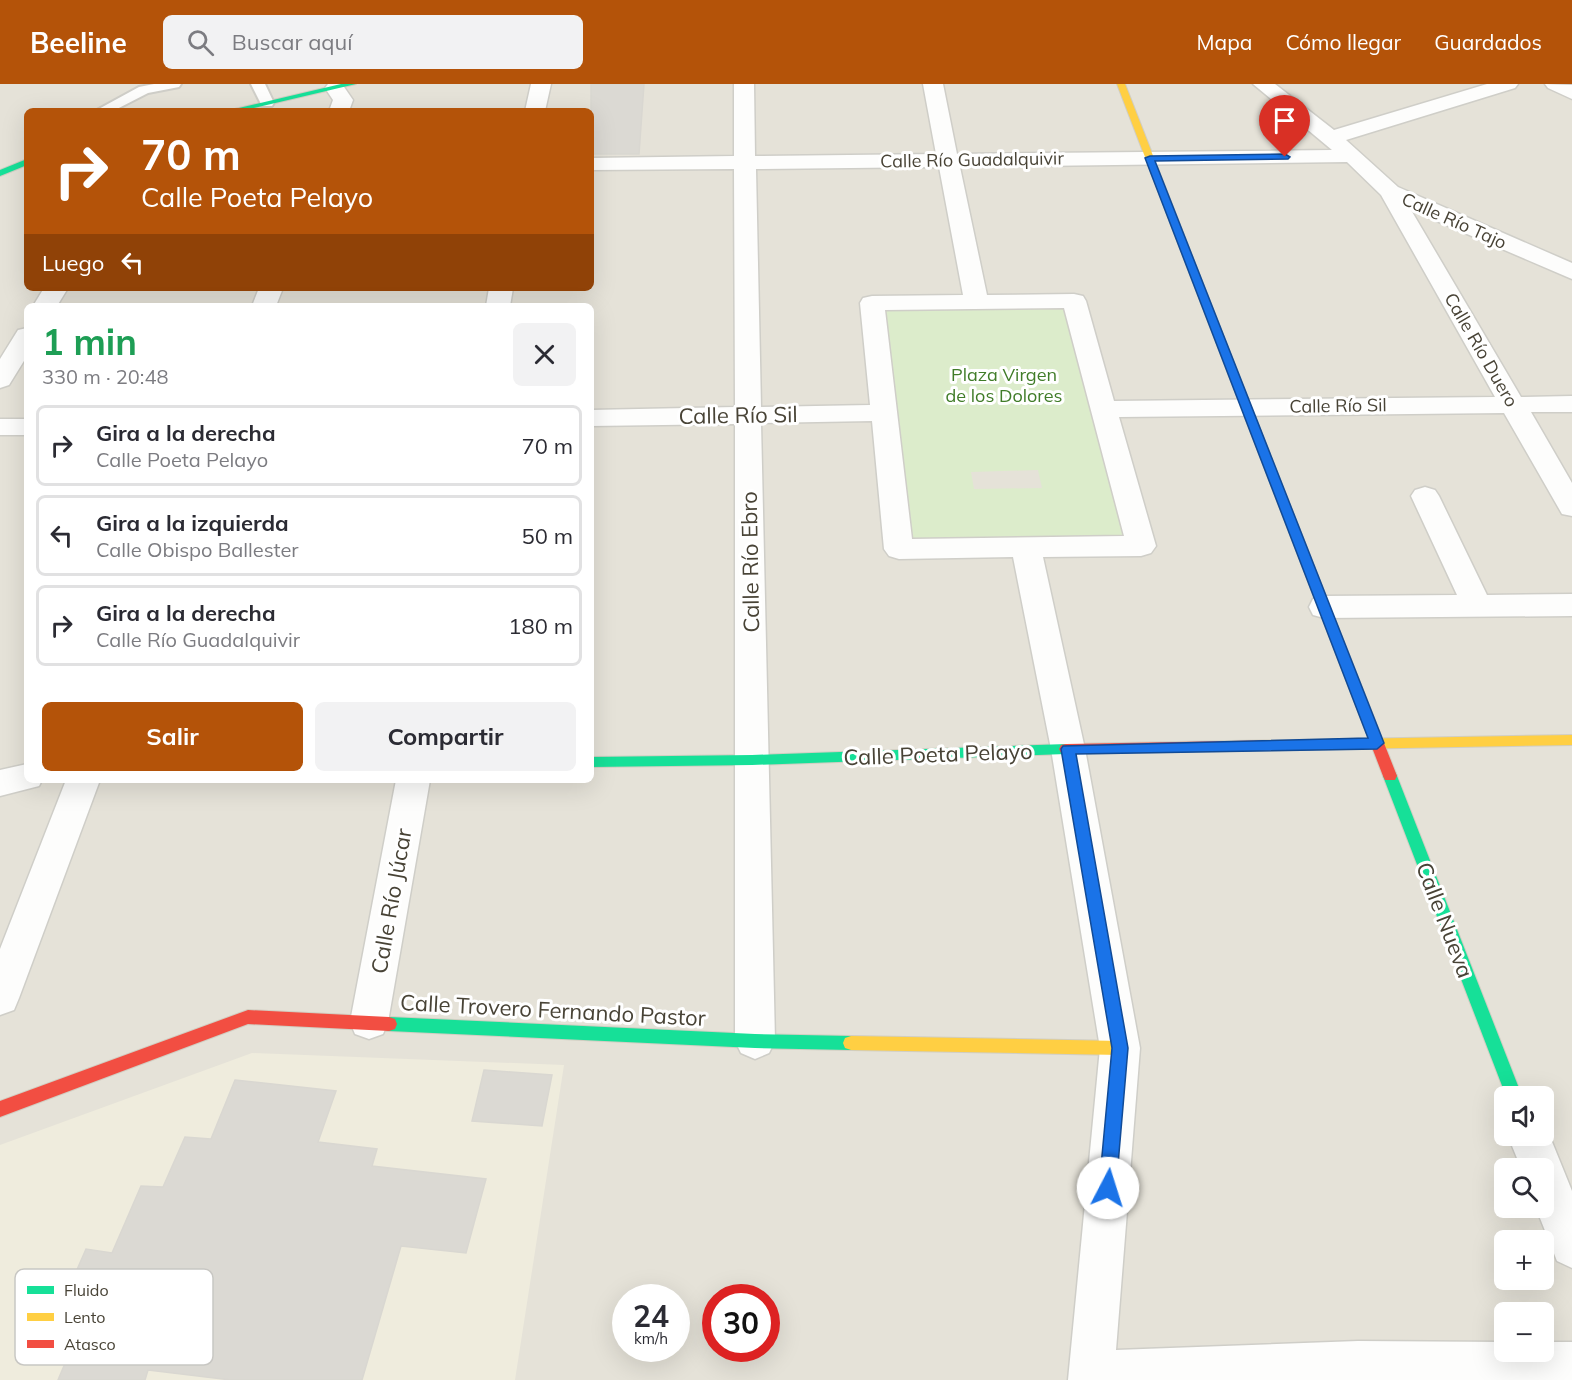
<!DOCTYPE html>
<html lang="es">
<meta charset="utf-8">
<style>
:root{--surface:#fff;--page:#f2f2f3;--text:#2b2b33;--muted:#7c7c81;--line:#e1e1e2;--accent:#b45309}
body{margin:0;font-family:Mulish,sans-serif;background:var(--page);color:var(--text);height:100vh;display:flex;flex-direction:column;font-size:22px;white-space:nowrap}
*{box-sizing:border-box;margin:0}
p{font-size:20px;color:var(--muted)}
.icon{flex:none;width:33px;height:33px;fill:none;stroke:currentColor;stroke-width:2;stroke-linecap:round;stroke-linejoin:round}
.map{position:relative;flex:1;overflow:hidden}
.panel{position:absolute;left:24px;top:219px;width:570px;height:480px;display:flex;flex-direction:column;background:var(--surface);border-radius:9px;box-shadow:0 6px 24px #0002}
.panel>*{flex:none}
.banner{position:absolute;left:24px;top:24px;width:570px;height:183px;border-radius:9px;box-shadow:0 6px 24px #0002;background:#b45309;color:#fff;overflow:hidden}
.controls{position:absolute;left:1494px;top:1002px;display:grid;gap:12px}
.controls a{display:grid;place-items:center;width:60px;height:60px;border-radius:9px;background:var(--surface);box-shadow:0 6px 24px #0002;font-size:30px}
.speed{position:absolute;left:612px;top:1200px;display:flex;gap:12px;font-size:30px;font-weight:700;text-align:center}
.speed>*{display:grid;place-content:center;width:78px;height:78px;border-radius:50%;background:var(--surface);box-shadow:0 6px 24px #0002;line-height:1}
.speed small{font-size:15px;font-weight:400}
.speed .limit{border:9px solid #d22;background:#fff;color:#111}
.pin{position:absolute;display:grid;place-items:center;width:51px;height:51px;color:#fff;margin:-62px -26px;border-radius:50% 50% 50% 0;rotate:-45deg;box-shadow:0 0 6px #0007}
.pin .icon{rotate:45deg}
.me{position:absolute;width:66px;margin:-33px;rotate:5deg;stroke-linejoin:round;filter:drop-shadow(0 0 4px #0008)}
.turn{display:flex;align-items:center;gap:21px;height:126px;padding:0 18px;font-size:27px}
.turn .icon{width:78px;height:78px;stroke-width:2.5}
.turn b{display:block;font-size:42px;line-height:51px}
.then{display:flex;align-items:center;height:57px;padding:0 18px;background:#0003;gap:12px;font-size:22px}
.round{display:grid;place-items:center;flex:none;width:63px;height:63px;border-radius:9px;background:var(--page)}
.head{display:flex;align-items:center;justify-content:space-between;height:102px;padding:0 18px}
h1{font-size:36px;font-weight:700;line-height:45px;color:#1e9e55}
.cta{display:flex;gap:12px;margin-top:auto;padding:12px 18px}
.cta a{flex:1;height:69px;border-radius:9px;background:var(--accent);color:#fff;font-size:24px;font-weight:700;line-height:69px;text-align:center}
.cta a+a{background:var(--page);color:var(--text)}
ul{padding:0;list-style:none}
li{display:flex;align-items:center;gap:18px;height:81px;margin:0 12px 9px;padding:0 6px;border:3px solid var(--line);border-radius:9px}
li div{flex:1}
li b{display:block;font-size:22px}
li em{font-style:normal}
header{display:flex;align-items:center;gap:36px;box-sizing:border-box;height:84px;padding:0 30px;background:var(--accent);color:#fff}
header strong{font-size:28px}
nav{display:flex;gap:33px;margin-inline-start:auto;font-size:21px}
.search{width:420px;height:54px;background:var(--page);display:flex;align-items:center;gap:15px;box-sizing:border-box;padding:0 21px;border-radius:9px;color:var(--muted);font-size:22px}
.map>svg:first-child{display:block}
.residential{fill:#e5e2d8;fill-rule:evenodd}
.education{fill:#efecdd}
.green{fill:#dceccb;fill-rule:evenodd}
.building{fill:#dbd9d3;stroke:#d9d7d1;stroke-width:1.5}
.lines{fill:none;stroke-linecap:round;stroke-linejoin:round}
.lane-casing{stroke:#cfcec8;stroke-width:4}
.street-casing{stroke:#cfcec8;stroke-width:3}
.fast-casing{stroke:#d1cec2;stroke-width:2}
.slow-casing{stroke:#d1cec2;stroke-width:2}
.jam-casing{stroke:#d1cec2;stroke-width:2}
.lane{fill:#fdfdfc;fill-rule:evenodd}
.street{fill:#fdfdfc;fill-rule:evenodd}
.fast{fill:#16e098;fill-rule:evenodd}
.slow{fill:#ffcf43;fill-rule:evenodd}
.jam{fill:#f24e42;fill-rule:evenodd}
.route{fill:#1a73e8;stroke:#114b97;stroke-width:1.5}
.labels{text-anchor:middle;stroke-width:6;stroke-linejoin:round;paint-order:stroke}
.far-street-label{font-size:18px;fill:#484336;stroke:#fff}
.far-park-label{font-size:18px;fill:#407c28;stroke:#fff}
.street-label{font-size:22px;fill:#484336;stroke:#fff}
.key{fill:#fff;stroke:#c8c7c3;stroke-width:1.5}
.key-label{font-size:16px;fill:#484336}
</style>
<header>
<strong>Beeline</strong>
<div class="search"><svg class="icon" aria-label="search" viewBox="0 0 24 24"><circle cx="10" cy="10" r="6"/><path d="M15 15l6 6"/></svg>Buscar aquí</div>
<nav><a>Mapa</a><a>Cómo llegar</a><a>Guardados</a></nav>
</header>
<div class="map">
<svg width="1572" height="1296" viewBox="0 0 1572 1296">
<rect width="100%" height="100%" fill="#f1f0eb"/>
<!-- residential -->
<path class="residential" d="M0,0H1572V1296H0ZM27,27H591V204H27ZM27,222H591V696H27ZM1504,1012H1544V1052H1504ZM1504,1084H1544V1124H1504ZM1504,1156H1544V1196H1504ZM626,1214H676V1264H626ZM716,1214H766V1264H716ZM1504,1228H1544V1268H1504Z"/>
<!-- education -->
<path class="education" d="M252,969L564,981L515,1296H0V1061Z"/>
<!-- green -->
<path class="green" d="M1074,217L1141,462L899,465L872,219ZM1038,386L1042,404L974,405L971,388Z"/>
<!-- building -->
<path class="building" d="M591,0H644L639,70H591Z
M484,986L552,991L542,1042L472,1037Z
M235,996L336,1007L318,1058L377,1065L372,1082L486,1095L466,1169L401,1162L362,1296H231L148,1286L145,1296H58L82,1239L55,1236L86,1165L112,1169L141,1102L163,1103L185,1053L211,1055Z"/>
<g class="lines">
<!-- lane casing -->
<g class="lane-casing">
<path id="lane" d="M154,0H181L179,3L148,9L113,27H95L139,3Z
M251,0H265L274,19L272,22H262Z"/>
</g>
<!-- street casing -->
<g class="street-casing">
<path id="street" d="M328,0H342L353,16L349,27H329L333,16L325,4Z
M531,0H551L545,27H525Z
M734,0H754L755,72L936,70L923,0H943L957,70L1332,66L1253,0H1275L1334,46L1487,0H1518L1515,4L1346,56L1398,103L1572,179V195L1411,126L1521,313L1572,312V328H1531L1572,399V432L1562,430L1504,329L1119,333L1156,462L1151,469L1141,472L1043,473L1085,665L1140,964L1116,1266L1358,1257L1504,1258V1268H1544V1258H1572V1296H1068L1100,964L1051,665L1013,473L899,475L889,472L884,465L872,337L761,339L775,957L769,969L755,975L741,969L735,957V340L591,342V326L735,323L734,85L591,86V74L734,72ZM1347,78L1381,111L1495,313L1114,317L1086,217L1083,212L1074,210L987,211L960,83ZM939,83L963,211L872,212L863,214L860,219L870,321L761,323L756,85ZM1064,224L1124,452L912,455L885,226Z
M1545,0L1572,1V15L1548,4Z
M44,204H68L57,222H33Z
M259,204H283L276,222H252Z
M489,204H513L510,222H486Z
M27,244V272L9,301L0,304V275L18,246Z
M0,335H27V351H0Z
M1425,403L1435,406L1439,412L1487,511L1572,510V532L1324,534L1313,531L1309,523L1313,515L1324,512L1457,511L1411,412L1415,406Z
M27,680V696H42L39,702L0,712V686Z
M66,696H100L19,914L14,926L0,931V865Z
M396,696H430L388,938L383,950L369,955L355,950L350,938Z
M1544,1038L1572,1107V1184L1557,1177L1536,1124H1544V1084H1521L1508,1052H1544Z"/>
</g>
<!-- fast casing -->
<g class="fast-casing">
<path id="fast" d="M341,0H356L241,27H226Z
M27,75V81L0,92V86Z
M1066,660L1071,661L1073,665L1071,669L1066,670L752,681L591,683V673L752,671Z
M1390,687L1395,688L1397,692L1522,1012H1506L1383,692L1385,688Z
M389,933L755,950L851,952L857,954L859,959L857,964L851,966L755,964L389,947L383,945L381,940L383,935Z"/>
</g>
<!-- slow casing -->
<g class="slow-casing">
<path id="slow" d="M1117,0H1125L1241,297L1240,299H1232L1231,297Z
M1572,651V661L1293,666L1288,665L1286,661L1288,657L1293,656Z
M851,952L1120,957L1126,959L1128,964L1126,969L1120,971L851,966L845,964L843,959L845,954Z"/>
</g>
<!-- jam casing -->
<g class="jam-casing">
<path id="jam" d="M1236,294L1241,297L1397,692L1395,696H1385L1383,692L1231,297Z
M1293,656L1298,657L1300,661L1298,665L1293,666L1066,670L1061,669L1059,665L1061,661L1066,660Z
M248,926L389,933L395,935L397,940L395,945L389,947L248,940L0,1033V1017Z"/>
</g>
<!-- lane -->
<use href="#lane" class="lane"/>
<!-- street -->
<use href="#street" class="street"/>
<!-- fast -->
<use href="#fast" class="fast"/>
<!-- slow -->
<use href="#slow" class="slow"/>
<!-- jam -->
<use href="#jam" class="jam"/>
</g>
<!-- route -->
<path class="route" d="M1285,70L1290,73L1288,75L1155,77L1384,659L1377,665L1076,670L1128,964L1116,1104L1114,1110L1108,1112L1102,1110L1099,1104L1112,964L1061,665L1063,662L1368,654L1145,74L1150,72Z"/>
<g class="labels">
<!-- far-street labels -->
<g class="far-street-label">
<text transform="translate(972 76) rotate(-1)" y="6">Calle Río Guadalquivir</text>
<text transform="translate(1454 137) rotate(24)" y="6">Calle Río Tajo</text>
<text transform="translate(1481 266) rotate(60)" y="6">Calle Río Duero</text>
<text transform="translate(1338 322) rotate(-1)" y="6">Calle Río Sil</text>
</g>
<!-- far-park labels -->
<g class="far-park-label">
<text x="1004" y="297">Plaza Virgen<tspan x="1004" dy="21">de los Dolores</tspan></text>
</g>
<!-- street labels -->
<g class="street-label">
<text transform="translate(738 331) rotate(-1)" y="8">Calle Río Sil</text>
<text transform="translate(750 478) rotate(-91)" y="8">Calle Río Ebro</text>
<text transform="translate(938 670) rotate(-2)" y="8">Calle Poeta Pelayo</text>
<text transform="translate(391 817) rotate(-80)" y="8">Calle Río Júcar</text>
<text transform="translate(1445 836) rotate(69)" y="8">Calle Nueva</text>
<text transform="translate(553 926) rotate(3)" y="8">Calle Trovero Fernando Pastor</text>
</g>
</g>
<!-- legend -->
<rect x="15" y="1185" width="198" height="96" rx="9" class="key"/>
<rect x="27" y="1202" width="27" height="8" fill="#16e098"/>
<rect x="27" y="1229" width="27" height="8" fill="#ffcf43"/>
<rect x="27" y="1256" width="27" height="8" fill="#f24e42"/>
<g class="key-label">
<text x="64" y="1212">Fluido</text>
<text x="64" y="1239">Lento</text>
<text x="64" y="1266">Atasco</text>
</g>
</svg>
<div class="controls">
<a><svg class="icon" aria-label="sound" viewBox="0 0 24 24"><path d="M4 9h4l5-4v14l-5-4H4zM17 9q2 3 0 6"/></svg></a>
<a><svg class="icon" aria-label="search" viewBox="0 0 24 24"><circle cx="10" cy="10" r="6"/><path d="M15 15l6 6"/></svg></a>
<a>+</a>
<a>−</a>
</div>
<div class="speed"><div>24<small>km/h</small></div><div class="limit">30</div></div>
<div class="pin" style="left:1285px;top:73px;background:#d93025"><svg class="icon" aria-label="arrive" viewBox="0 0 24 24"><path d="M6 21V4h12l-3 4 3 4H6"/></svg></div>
<svg class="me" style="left:1108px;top:1104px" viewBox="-20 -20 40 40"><circle r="19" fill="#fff"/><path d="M0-13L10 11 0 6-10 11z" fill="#1a73e8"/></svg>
<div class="banner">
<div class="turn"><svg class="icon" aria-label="right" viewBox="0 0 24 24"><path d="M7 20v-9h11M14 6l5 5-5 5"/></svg><div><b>70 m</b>Calle Poeta Pelayo</div></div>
<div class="then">Luego<svg class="icon" aria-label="left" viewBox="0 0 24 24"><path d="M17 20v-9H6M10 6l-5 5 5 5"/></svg></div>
</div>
<section class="panel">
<div class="head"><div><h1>1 min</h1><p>330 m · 20:48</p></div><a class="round"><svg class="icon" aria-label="close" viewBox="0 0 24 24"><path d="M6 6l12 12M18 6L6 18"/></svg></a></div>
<ul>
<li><svg class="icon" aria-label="right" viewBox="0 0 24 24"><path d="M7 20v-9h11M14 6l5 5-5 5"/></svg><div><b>Gira a la derecha</b><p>Calle Poeta Pelayo</p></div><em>70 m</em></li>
<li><svg class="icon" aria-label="left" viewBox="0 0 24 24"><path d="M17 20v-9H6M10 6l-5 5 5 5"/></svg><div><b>Gira a la izquierda</b><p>Calle Obispo Ballester</p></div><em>50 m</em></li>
<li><svg class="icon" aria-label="right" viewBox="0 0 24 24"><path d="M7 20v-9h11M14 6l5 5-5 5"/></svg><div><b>Gira a la derecha</b><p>Calle Río Guadalquivir</p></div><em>180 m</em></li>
</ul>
<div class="cta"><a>Salir</a><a>Compartir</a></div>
</section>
</div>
